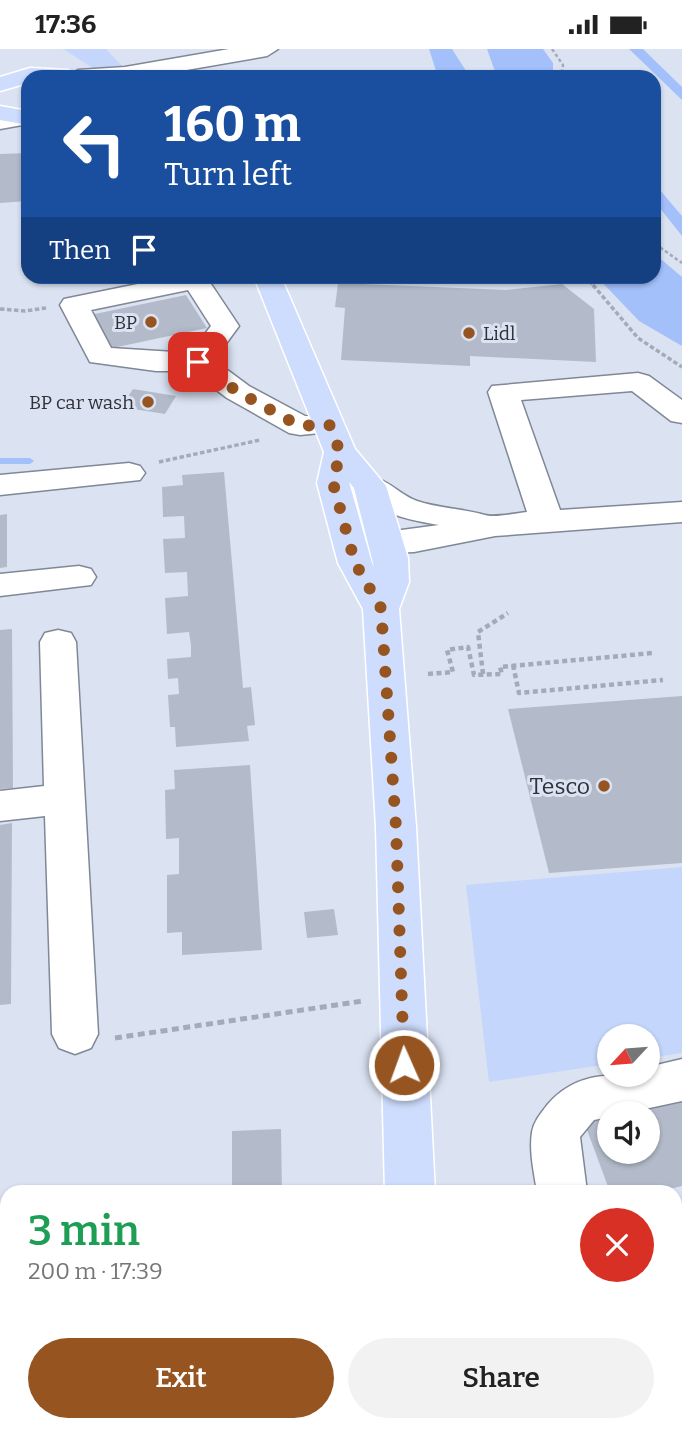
<!DOCTYPE html>
<meta charset="utf-8">
<style>
:root{--surface:#fff;--page:#f2f2f2;--text:#222;--muted:#767676;--accent:#955420}
body{margin:0;font-family:Bitter,serif;background:var(--page);color:var(--text);height:100vh;display:flex;flex-direction:column;font-size:26px;white-space:nowrap}
*{box-sizing:border-box;margin:0}
p{font-size:23px;color:var(--muted)}
.icon{flex:none;width:38px;height:38px;fill:none;stroke:currentColor;stroke-width:2;stroke-linecap:round;stroke-linejoin:round}
.map{position:relative;flex:1;overflow:hidden}
.details{position:absolute;left:0px;top:1136px;width:682px;height:247px;display:flex;flex-direction:column;background:var(--surface);border-radius:21px 21px 0 0;box-shadow:0 2px 5px #0004}
.details>*{flex:none}
.hud{position:absolute;left:21px;top:21px;width:640px;height:214px;border-radius:21px;box-shadow:0 2px 5px #0004;background:#1a4fa0;color:#fff;overflow:hidden}
.needle{width:46px;rotate:244deg}
.tools{position:absolute;left:597px;top:975px;display:grid;gap:14px}
.tools a{display:grid;place-items:center;width:63px;height:63px;border-radius:50%;background:var(--surface);box-shadow:0 2px 5px #0004;font-size:35px}
.pin{position:absolute;display:grid;place-items:center;width:60px;height:60px;color:#fff;margin:-30px;border-radius:14px;box-shadow:0 4px 10px #0006}
.me{position:absolute;width:77px;margin:-38px;rotate:358deg;stroke-linejoin:round;filter:drop-shadow(0 0 5px #0008)}
.turn{display:flex;align-items:center;gap:24px;height:147px;padding:0 28px;font-size:32px}
.turn .icon{width:91px;height:91px;stroke-width:2.5}
.turn b{display:block;font-size:49px;line-height:60px}
.then{display:flex;align-items:center;height:66px;padding:0 28px;background:#0003;gap:14px;font-size:26px}
.round{display:grid;place-items:center;flex:none;width:74px;height:74px;border-radius:37px;background:var(--page)}
.overview{display:flex;align-items:center;justify-content:space-between;height:119px;padding:0 28px}
h1{font-size:42px;font-weight:600;line-height:52px;color:#1e9e55}
.button{display:flex;gap:14px;margin-top:auto;padding:14px 28px}
.button a{flex:1;height:80px;border-radius:42px;background:var(--accent);color:#fff;font-size:28px;font-weight:600;line-height:80px;text-align:center}
.button a+a{background:var(--page);color:var(--text)}
.status{display:flex;justify-content:space-between;align-items:center;height:49px;padding:0 35px;background:var(--surface);direction:ltr}
.status svg{height:19px;fill:currentColor}
.map>svg:first-child{display:block}
.green{fill:#c4d6fb}
.water{fill:#a4c0fb}
.lines{fill:none;stroke-linecap:round;stroke-linejoin:round}
.stream{fill:#a4c0fb;fill-rule:evenodd}
.building{fill:#b3bbcb;fill-rule:evenodd}
.minor-casing{stroke:#808796;stroke-width:3}
.major-casing{stroke:#fff;stroke-width:3}
.path-far3{stroke:#a4abb8;stroke-width:2.5;stroke-dasharray:3.5 2.5;stroke-linecap:butt}
.path-far2{stroke:#a4abb8;stroke-width:3.5;stroke-dasharray:4.5 2.5;stroke-linecap:butt}
.path-far1{stroke:#a4abb8;stroke-width:4.5;stroke-dasharray:5 3.5;stroke-linecap:butt}
.path{stroke:#a4abb8;stroke-width:5;stroke-dasharray:7 4.5;stroke-linecap:butt}
.minor{fill:#fff;fill-rule:evenodd}
.major{fill:#ceddfe;fill-rule:evenodd}
.route{stroke:#955420;stroke-width:12;stroke-dasharray:0 21.6}
.poi-dot{fill:#955420;stroke:#dbe3f3;stroke-width:2.5}
.labels{text-anchor:middle;stroke-width:6;stroke-linejoin:round;paint-order:stroke}
.far-poi-label{font-size:19px;fill:#2f3238;stroke:#dbe3f3;text-anchor:end}
.poi-label{font-size:23px;fill:#2f3238;stroke:#dbe3f3;text-anchor:end}
</style>
<div class="status"><b>17:36</b><svg viewBox="0 0 49 12"><path d="M0 12V9h3v3zM5 12V6h3v6zM10 12V3h3v9zM15 12V0h3v12zM26 1h20v11H26zM47 4h2v5h-2z"/></svg></div>
<div class="map">
<svg width="682" height="1382" viewBox="0 0 682 1382">
<rect width="100%" height="100%" fill="#dbe3f3"/>
<!-- green -->
<path class="green" d="M63,0H106L122,17L93,19Z
M682,818V1004L648,1009V987H609V1015L489,1033L466,836Z"/>
<!-- water -->
<path class="water" d="M429,0H452L470,28H438Z
M487,0H543L553,14V28H497Z
M629,0H643L682,38V51Z
M654,134L682,167V187L655,153Z
M655,205L682,228V297L639,272L597,228H654Z"/>
<g class="lines">
<!-- stream -->
<path class="stream" d="M0,409H30L34,412L30,415H0Z"/>
</g>
<!-- building -->
<path class="building" d="M28,104V152L0,154V105Z
M338,234L506,241L562,235L594,260L596,313L470,307V317L341,311L345,259L335,258Z
M186,246L207,279L108,300L90,266Z
M133,340L176,347L165,365L121,358Z
M224,423L243,639L251,638L255,676L247,677L249,692L176,698L175,678H170L168,646L179,645L178,629L168,630L167,610L191,608V596L189,583L167,585L165,549L188,547L187,523L165,524L163,490L185,489L184,467L163,468L162,438L183,436L182,426Z
M7,465V518L0,519V466Z
M12,580L13,739L0,740V581Z
M682,647V814L549,824L508,660Z
M250,716L262,901L182,906V883L167,884V826L179,825V789L166,790L165,741L175,740L174,721Z
M12,774L11,955L0,956V776Z
M334,860L338,886L307,889L304,863Z
M682,1040V1137L657,1143H610L580,1062ZM609,1064H648V1102H609Z
M281,1080L282,1143H232V1082Z
M138,1376H152L153,1382H110Z
M228,1376H285V1378L228,1380Z"/>
<g class="lines">
<!-- minor casing -->
<g class="minor-casing">
<path id="minor" d="M229,0H278L267,7L146,28H67L78,21L125,18Z
M22,62L28,63V75L0,80V66Z
M172,228H211L209,232L239,277L214,311L249,337L305,367L340,368L344,375L340,382L300,386L289,384L227,349L191,322H156L90,313L60,256L64,250ZM188,241L211,277L190,304L111,299L91,261Z
M638,324L649,327L682,351V374L671,372L632,342L521,351L560,461L682,453V473L495,487L414,503L389,504L343,483L338,476L343,469L355,465L367,469L394,482L439,476C409,471 372,464 354,437L359,430C384,423 395,444 417,452C438,459 464,460 485,466C495,469 516,464 527,463L488,343L492,337Z
M129,414L140,417L145,424L140,431L0,446V426Z
M79,517L91,520L96,528L91,536L0,547V525Z
M58,581L71,584L76,593L98,985L91,999L75,1005L59,999L52,985L45,767L0,772V742L44,737L40,593L45,584Z
M682,1010V1052L626,1064H609V1068L594,1071L580,1088L587,1143H537C534,1123 529,1103 532,1083C534,1072 541,1064 548,1055C576,1023 607,1026 648,1026V1018Z
M682,1175V1223L676,1225V1177Z
M676,1328L682,1330V1382H663L657,1376H676Z
M527,1376H581L583,1382H527Z"/>
</g>
<!-- major casing -->
<g class="major-casing">
<path id="major" d="M30,19L68,21L79,28H28V34L0,42V28Z
M0,57L28,62V76L0,71Z
M254,228H281L355,400L386,437L408,509L409,533L399,560L416,778L435,1143H385L376,778L363,560L338,514L317,434L324,403ZM349,433L354,439L374,518L372,514Z
M396,1376H450L451,1382H395Z"/>
</g>
<!-- path-far3 -->
<path class="path-far3" d="M552,0L563,16L561,28
M654,188L661,199L682,214
M586,228L594,238"/>
<!-- path-far2 -->
<path class="path-far2" d="M593,236L638,289L682,318
M0,260L25,262L46,259
M159,413L260,391"/>
<!-- path-far1 -->
<path class="path-far1" d="M513,616L519,644L663,631
M428,625L453,623L447,601L468,598L474,626L502,625L500,618L653,604
M483,625L478,583L508,564"/>
<!-- path -->
<path class="path" d="M115,989L363,952"/>
<!-- minor -->
<use href="#minor" class="minor"/>
<!-- major -->
<use href="#major" class="major"/>
</g>
<g class="lines">
<!-- route -->
<path class="route" d="M198,313L238,343L300,377L329,375L340,403L333,434L355,514L381,559L396,778L404,1016"/>
</g>
<!-- markers -->
<g class="poi-dot">
<circle cx="151" cy="273" r="7"/>
<circle cx="469" cy="284" r="7"/>
<circle cx="148" cy="353" r="7"/>
<circle cx="604" cy="737" r="7"/>
</g>
<g class="labels">
<!-- far-poi labels -->
<g class="far-poi-label">
<text x="137" y="280">BP</text>
<text x="483" y="291" text-anchor="start">Lidl</text>
<text x="134" y="360">BP car wash</text>
</g>
<!-- poi labels -->
<g class="poi-label">
<text x="590" y="745">Tesco</text>
</g>
</g>
</svg>
<div class="tools">
<a><svg class="needle" viewBox="-14 -14 28 28"><path d="M0-13l5 13h-10z" fill="#e53935"/><path d="M0 13l5-13h-10z" fill="#767676"/></svg></a>
<a><svg class="icon" aria-label="sound" viewBox="0 0 24 24"><path d="M4 9h4l5-4v14l-5-4H4zM17 9q2 3 0 6"/></svg></a>
</div>
<div class="pin" style="left:198px;top:313px;background:#d93025"><svg class="icon" aria-label="arrive" viewBox="0 0 24 24"><path d="M6 21V4h12l-3 4 3 4H6"/></svg></div>
<svg class="me" style="left:404px;top:1016px" viewBox="-20 -20 40 40"><circle r="17" fill="#955420" stroke="#fff" stroke-width="3"/><path d="M0-11L8 9 0 5-8 9z" fill="#fff"/></svg>
<div class="hud">
<div class="turn"><svg class="icon" aria-label="left" viewBox="0 0 24 24"><path d="M17 20v-9H6M10 6l-5 5 5 5"/></svg><div><b>160 m</b>Turn left</div></div>
<div class="then">Then<svg class="icon" aria-label="arrive" viewBox="0 0 24 24"><path d="M6 21V4h12l-3 4 3 4H6"/></svg></div>
</div>
<section class="details">
<div class="overview"><div><h1>3 min</h1><p>200 m · 17:39</p></div><a class="round" style="background:#d93025;color:#fff"><svg class="icon" aria-label="close" viewBox="0 0 24 24"><path d="M6 6l12 12M18 6L6 18"/></svg></a></div>
<div class="button"><a>Exit</a><a>Share</a></div>
</section>
</div>
